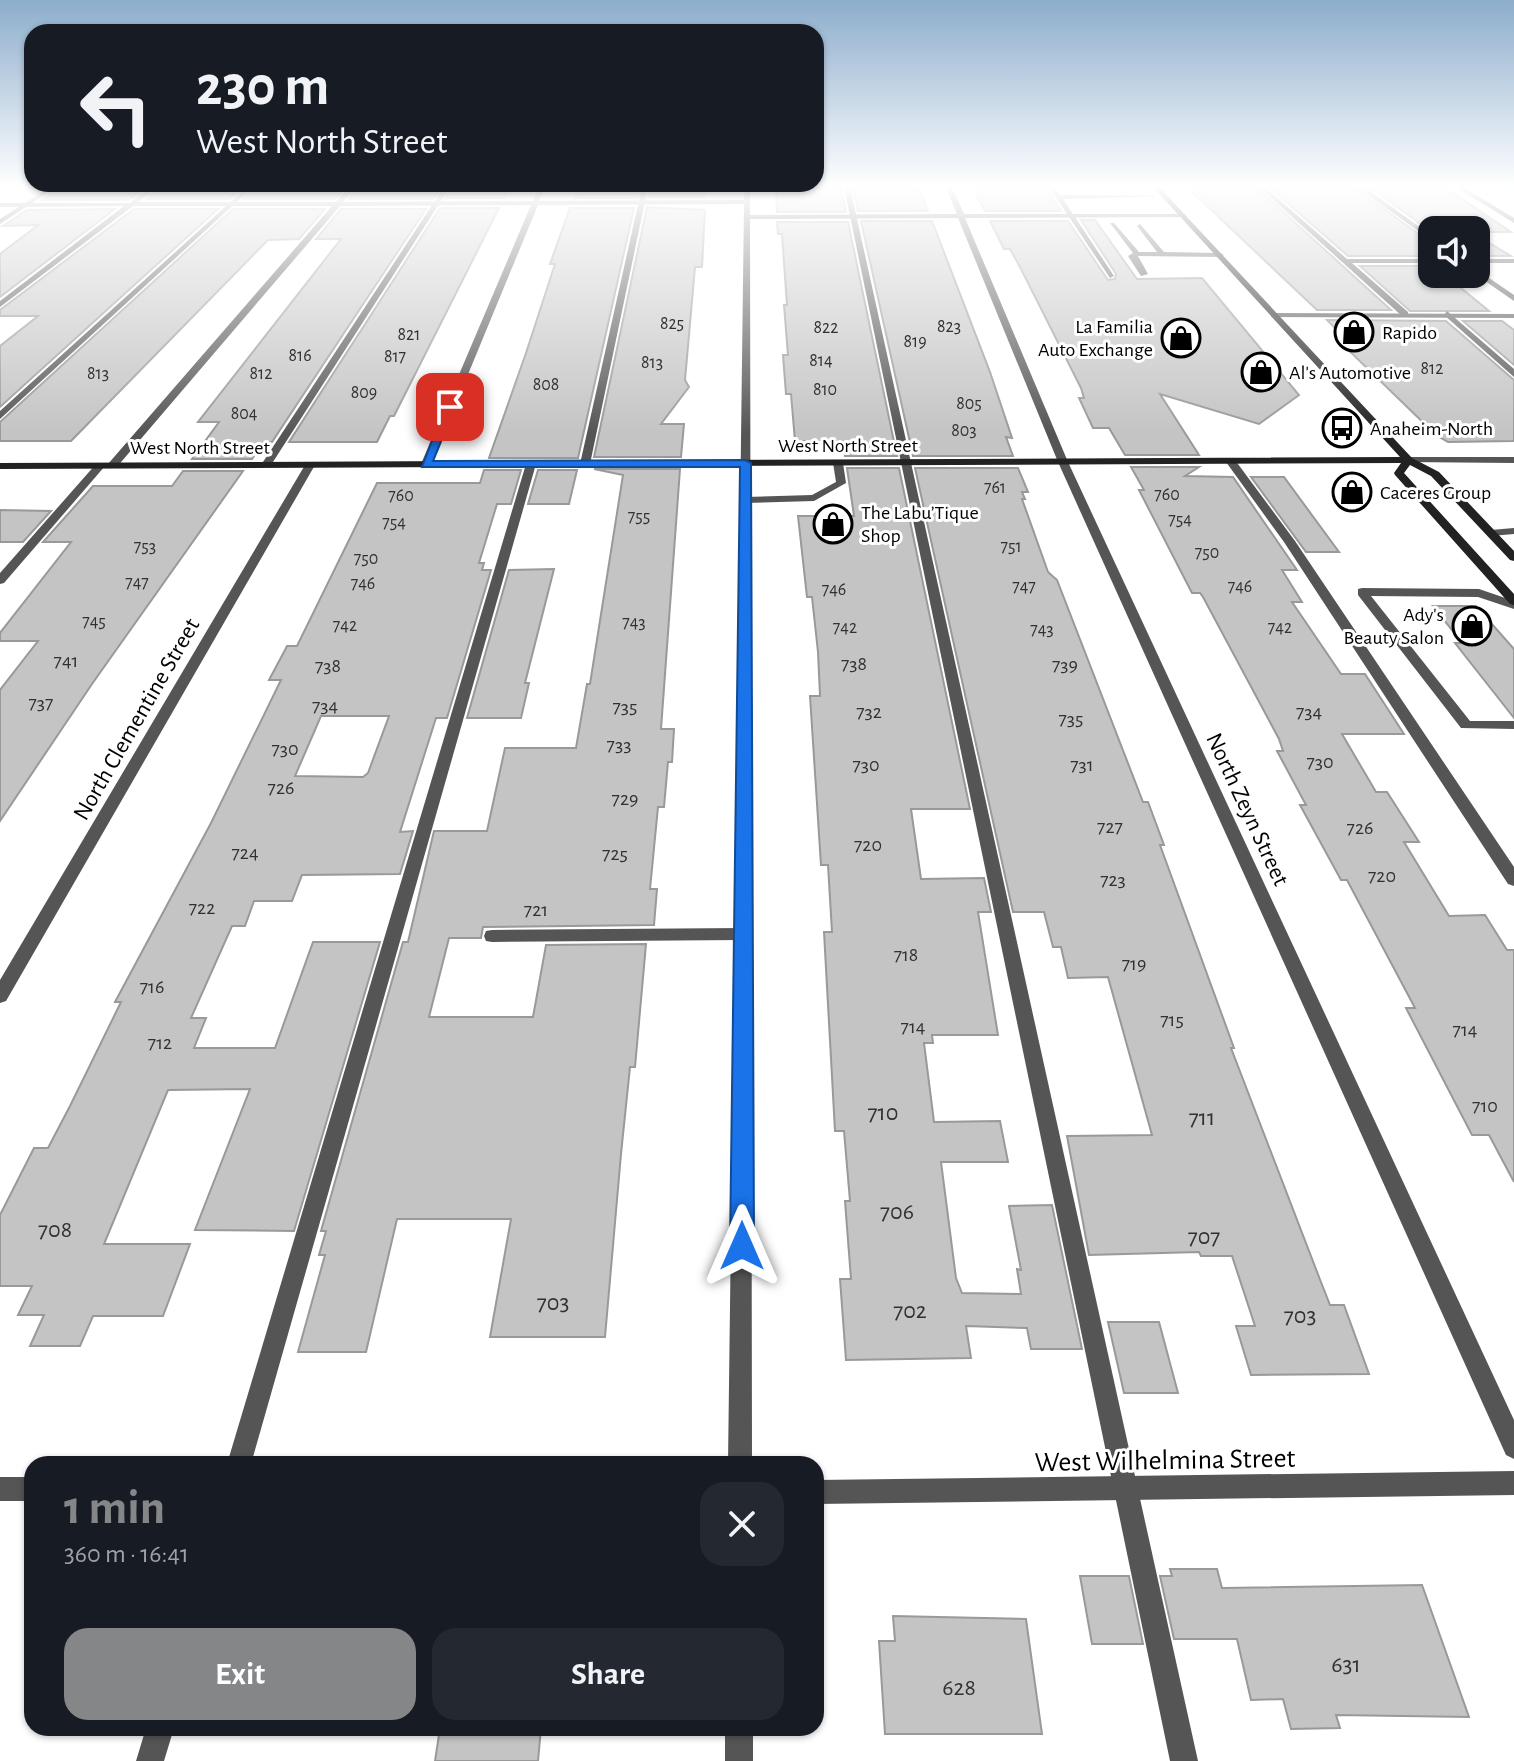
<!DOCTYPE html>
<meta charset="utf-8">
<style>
:root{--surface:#171b24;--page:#242831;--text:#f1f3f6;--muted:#9ea1a6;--accent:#858687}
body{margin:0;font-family:"Alegreya Sans",sans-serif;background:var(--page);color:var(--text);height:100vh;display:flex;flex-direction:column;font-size:30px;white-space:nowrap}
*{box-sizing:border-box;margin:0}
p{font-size:26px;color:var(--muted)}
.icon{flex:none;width:44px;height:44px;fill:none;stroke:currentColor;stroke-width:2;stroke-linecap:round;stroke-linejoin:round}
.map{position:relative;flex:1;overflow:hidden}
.sheet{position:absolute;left:24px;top:1456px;width:800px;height:280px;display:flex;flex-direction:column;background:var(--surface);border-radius:24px;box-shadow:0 2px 6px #0004}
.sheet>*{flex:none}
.hud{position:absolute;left:24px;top:24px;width:800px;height:168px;border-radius:24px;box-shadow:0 2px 6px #0004;background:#171b24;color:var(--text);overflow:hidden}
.buttons{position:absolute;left:1418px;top:216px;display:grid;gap:16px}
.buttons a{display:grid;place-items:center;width:72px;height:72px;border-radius:16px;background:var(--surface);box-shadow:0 2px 6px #0004;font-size:40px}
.pin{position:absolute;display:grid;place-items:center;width:68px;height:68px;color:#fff;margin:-34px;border-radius:16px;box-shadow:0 4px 12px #0006}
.me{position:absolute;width:88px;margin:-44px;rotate:0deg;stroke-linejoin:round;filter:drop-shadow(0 0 6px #0008)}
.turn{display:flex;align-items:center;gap:28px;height:168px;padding:0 40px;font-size:36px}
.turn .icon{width:104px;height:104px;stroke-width:2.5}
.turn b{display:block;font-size:56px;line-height:68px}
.round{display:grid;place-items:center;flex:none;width:84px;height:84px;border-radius:24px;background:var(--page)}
.head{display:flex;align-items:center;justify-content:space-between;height:136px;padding:0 40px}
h1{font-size:48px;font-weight:700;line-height:60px;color:var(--accent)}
.cta{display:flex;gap:16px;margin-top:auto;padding:16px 40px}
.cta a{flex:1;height:92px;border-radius:24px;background:var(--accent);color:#fff;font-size:32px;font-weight:700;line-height:92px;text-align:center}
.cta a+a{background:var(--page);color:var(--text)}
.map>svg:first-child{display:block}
.building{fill:#c4c4c4;stroke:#999;stroke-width:2;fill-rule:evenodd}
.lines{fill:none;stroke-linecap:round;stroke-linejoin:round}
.lane{fill:#555;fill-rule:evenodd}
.street{fill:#555;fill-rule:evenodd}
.secondary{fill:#222;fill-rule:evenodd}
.route{fill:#1a73e8;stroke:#114b97;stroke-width:2}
.labels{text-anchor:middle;stroke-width:6;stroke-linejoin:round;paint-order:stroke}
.far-number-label{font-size:18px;fill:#313131}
.far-poi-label{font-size:20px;fill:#000;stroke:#fff;text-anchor:start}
.far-street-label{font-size:20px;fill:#000;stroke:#fff}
.number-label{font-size:20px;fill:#313131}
.street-label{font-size:24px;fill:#000;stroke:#fff}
.near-number-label{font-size:24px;fill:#313131}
.near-street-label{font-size:28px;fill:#000;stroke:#fff}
</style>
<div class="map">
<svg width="1514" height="1761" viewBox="0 0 1514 1761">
<rect width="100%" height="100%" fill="#fff"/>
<!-- building -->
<path class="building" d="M187,187H243L229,199H147L159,189Z
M256,187H314L344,188L335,199H244Z
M456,187H511L504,198H446Z
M585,187H617L639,188L637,198H575Z
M776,187H841L846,212H777Z
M853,187H918L928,211H858Z
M972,187H1046L1061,211H985Z
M1187,187H1256L1391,310H1317Z
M1269,187H1354L1432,244V256H1348Z
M1369,187H1444L1511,232H1432Z
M358,188L439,189L433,199H349Z
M651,188H705L704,197H649Z
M59,189H143L129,200H42Z
M647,207L705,210L702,267H695L685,380L689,387L661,424H684L681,457H594Z
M440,208H499L394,416H390L377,442H289Z
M570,208H634L578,458H489L526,353L555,264H550Z
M115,209L0,297V254L38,225L3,226L27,210Z
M134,209H218L0,407V346L38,316H0V310Z
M233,209H325L299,239L268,240L71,441H0V422Z
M341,209H426L272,442H263L252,459H192L219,422H198L341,239H316Z
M1081,220H1095L1137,279L1202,278L1299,395L1259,424L1160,394L1199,455H1125L1109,428H1093L1079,398H1084L1081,388L1021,269L1010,249H1004L990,221H1068L1108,280L1115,279L1116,274Z
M861,221H932L990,372L1012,438L1006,437L1013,456H913Z
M777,222H848L897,456H845L843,441H795L791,394H786L783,355H788L784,305H787L782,234H778Z
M1476,235L1511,256H1476Z
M1360,266H1432V274H1444L1489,311H1410Z
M1327,320L1446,321L1514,380V441L1448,442L1436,435L1339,341H1348Z
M1463,321H1502L1514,330V365Z
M1131,467H1199L1185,476L1233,477L1297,570H1282L1302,602H1292L1341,674H1365L1404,734H1342L1376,792H1387L1419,842H1404L1449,916L1485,915L1507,950H1514V1182L1489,1135H1472L1406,1008H1415L1347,880H1341L1300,805H1306L1277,751H1283L1279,739L1203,597L1200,593H1192L1139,490H1144Z
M899,468L970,809H911L921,879L984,878L991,912H978L998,1035H932L933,1043H924L934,1122L1000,1121L1008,1162H941L956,1278L962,1293L1021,1294L1017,1269L1021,1270L1009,1206L1052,1205L1082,1349H1031L1027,1328L966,1326L971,1358L846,1360L840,1279H851L845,1201H850L844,1131H835L824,932H832L828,865H821L810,696H820L818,652L812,597H807L798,516H854L847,468Z
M915,468H1018L1028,492H1022L1025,499H1022L1048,572L1057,580L1143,802H1148L1164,845H1160L1234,1048H1231L1319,1277L1330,1305H1344L1369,1374L1251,1375L1236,1326H1255L1232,1256H1201L1199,1252L1089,1255L1067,1136L1152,1135L1108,977L1068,978L1061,947H1053L1044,912H1013Z
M594,469H680L661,729H674L672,762H668L664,807H658L650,889H657L654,925L483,927L481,938H449L429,1017H533L546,945L646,944L635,1067H630L621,1154L605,1337H490L511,1219H397L366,1352H298L325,1255H319L326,1231H321L403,942H408L434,831H487L505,748H576L587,684H590L623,475Z
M484,470H521L511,504H497L479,563H484L482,570H491L447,718H436L400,832L413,831L400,874L302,875L292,901H254L245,926H232L191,1018H206L194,1048H275L313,942H380L294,1231L195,1230L250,1089L168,1090L104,1244H190L163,1316H93L80,1346H30L44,1315H18L32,1286H0V1215L34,1148H48L70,1106L121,1002H115L211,823L281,680H269L285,650L287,646H297L377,483H480ZM321,716H389L368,773L363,777L295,776Z
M538,470H577L569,504H528Z
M183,471H243L92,684L0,821V690L38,641H0V633L71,542H43L93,486H172Z
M1251,477H1284L1339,552H1306Z
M0,510L51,511L23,542H0Z
M554,569L525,683H529L521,718H467L509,570Z
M1433,606H1476L1514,649V718L1455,643H1462Z
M1108,1322H1159L1178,1393H1124Z
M1170,1569H1217L1222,1588L1422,1585L1469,1717L1336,1715L1340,1728L1291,1729L1283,1699L1251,1700L1237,1639H1174L1160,1576H1172Z
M1080,1576H1129L1143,1644H1092Z
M893,1616L1026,1619L1042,1734H885L879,1641H895Z
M440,1728H541L538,1761H435Z"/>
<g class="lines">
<!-- lane -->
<path class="lane" d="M50,187H57L0,224V219Z
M247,187H253L0,419V411Z
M444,187H450L271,465L262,467L261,465Z
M642,187H648L590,464L585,467L580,464Z
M844,187H850L1198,1761H1170Z
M1049,187H1055L1060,195L1169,196L1063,199L1114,276L1110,278Z
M1259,187H1265L1347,259H1432V263H1352L1408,312V316H1402Z
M1456,187H1463L1514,218V223Z
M1110,223H1114L1139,252H1157L1137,226L1140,224L1164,252L1220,253L1224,255L1220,257L1138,256L1148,274L1141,276L1128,256L1133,253Z
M1476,259H1514V263H1476Z
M1447,311L1514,369V377L1444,315Z
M838,460L843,463L846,483L814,501L745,503L740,500L745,497L812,495L836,482L833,463Z
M1227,460H1235L1295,541L1514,867V886L1508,884L1284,542L1226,462Z
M531,461L536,464L251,1464H227L526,464Z
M96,464L105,466L4,583L0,584V573Z
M1514,528V534L1491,536L1485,533L1491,530Z
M1362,588L1479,589L1514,601V609L1478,597L1371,596L1470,721H1514V729L1461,728L1358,595V589Z
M743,928L749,929L751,934L749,939L743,940L492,942L486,941L484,936L486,931L492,930Z
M146,1728H174L164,1761H136Z"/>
<!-- street -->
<path class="street" d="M150,187H157L138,202H336L349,187H355L343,202L533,201L539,187H545L539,201L744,200V187H750V215L957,214L946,187H952L964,214H1186L1184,217L965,218L1068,462L1514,1420V1459L1506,1455L1058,462L958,218L750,219L752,1464H728L744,204L538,205L431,464L426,467L421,464L531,205L340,206L116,468H108V464L332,206H133L0,307V301L124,206L0,207V203H130Z
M1357,187H1364L1432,236V241Z
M1476,269L1514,295V301L1475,274Z
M1274,313L1514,314V318L1271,317Z
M1408,457H1514V463L1404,462V458Z
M310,462L315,465L6,1001L0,1003V980L305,465Z
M1514,1471V1495L816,1504V1480Z
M0,1477H32V1501H0Z
M725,1728H753V1761H725Z"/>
<!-- secondary -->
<path class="secondary" d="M1153,187H1159L1412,458L1439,472L1514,551V561L1510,560L1431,476L1410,465L1404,473L1514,594V605L1510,604L1395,475L1394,473L1401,463L0,469V463L1400,457Z"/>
</g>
<!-- sky -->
<linearGradient id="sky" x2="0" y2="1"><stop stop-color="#8cadcc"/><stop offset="0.43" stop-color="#fff"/><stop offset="1" stop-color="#fff" stop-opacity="0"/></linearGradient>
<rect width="1514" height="433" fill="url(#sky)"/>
<!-- route -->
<path class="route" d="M446,404L455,407L433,461L745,460L751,463L754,1246L750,1254L742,1257L733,1254L730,1246L740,467H422Z"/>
<!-- icons -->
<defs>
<g id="shop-ring" transform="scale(2)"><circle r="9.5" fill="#fff" stroke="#000" stroke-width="1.5"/><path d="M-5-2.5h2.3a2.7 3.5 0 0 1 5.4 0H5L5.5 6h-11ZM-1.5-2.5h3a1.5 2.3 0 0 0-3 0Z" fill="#000"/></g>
<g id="bus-ring" transform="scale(2)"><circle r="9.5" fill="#fff" stroke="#000" stroke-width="1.5"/><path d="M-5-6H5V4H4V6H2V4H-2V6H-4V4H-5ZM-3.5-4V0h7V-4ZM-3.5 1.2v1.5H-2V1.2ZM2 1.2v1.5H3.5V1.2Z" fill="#000"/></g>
</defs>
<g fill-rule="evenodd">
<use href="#shop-ring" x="1354" y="332"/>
<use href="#shop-ring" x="1181" y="338"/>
<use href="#shop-ring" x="1261" y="372"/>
<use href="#bus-ring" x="1342" y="428"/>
<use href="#shop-ring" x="1352" y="492"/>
<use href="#shop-ring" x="833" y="524"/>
<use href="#shop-ring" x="1472" y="626"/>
</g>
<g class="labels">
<!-- far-number labels -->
<g class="far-number-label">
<text x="672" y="329">825</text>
<text x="949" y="332">823</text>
<text x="826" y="333">822</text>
<text x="409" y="340">821</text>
<text x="915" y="347">819</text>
<text x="300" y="361">816</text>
<text x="395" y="362">817</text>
<text x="821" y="366">814</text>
<text x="652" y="368">813</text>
<text x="1432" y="374">812</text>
<text x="98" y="379">813</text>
<text x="261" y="379">812</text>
<text x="546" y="390">808</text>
<text x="825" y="395">810</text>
<text x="364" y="398">809</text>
<text x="969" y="409">805</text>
<text x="244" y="419">804</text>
<text x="964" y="436">803</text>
<text x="995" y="493">761</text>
<text x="1167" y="500">760</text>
<text x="401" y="501">760</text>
<text x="639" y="522">755</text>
<text x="1180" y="525">754</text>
<text x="394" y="528">754</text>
<text x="145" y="552">753</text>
<text x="1011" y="552">751</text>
<text x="1207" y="558">750</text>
<text x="366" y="564">750</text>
<text x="137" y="588">747</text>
<text x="363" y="589">746</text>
<text x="1024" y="592">747</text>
<text x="1240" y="592">746</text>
<text x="834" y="595">746</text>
<text x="94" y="627">745</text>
<text x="634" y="628">743</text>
<text x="345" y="631">742</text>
<text x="845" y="633">742</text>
<text x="1280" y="633">742</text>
<text x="1042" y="635">743</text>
</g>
<!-- far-poi labels -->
<g class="far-poi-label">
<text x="1153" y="333" text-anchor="end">La Familia<tspan x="1153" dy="23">Auto Exchange</tspan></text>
<text x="1382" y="339">Rapido</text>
<text x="1289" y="379">Al's Automotive</text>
<text x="1370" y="435">Anaheim-North</text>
<text x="1380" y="499">Caceres Group</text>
<text x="861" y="519">The Labu’Tique<tspan x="861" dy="23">Shop</tspan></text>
<text x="1444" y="621" text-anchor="end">Ady's<tspan x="1444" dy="23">Beauty Salon</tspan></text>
</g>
<!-- far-street labels -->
<g class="far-street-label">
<text x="848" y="452">West North Street</text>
<text x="200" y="454">West North Street</text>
</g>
<!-- number labels -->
<g class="number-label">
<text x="66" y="667">741</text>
<text x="854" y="670">738</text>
<text x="1065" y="671">739</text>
<text x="328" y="672">738</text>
<text x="41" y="709">737</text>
<text x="325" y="712">734</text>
<text x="625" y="713">735</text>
<text x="869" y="718">732</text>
<text x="1309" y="718">734</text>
<text x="1071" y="725">735</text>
<text x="619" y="751">733</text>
<text x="285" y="755">730</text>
<text x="1320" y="768">730</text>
<text x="866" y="771">730</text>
<text x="1082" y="771">731</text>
<text x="281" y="794">726</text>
<text x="625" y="805">729</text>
<text x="1110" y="833">727</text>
<text x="1360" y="834">726</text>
<text x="868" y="851">720</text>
<text x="245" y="859">724</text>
<text x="615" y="860">725</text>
<text x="1382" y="882">720</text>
<text x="1113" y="886">723</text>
<text x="202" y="914">722</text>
<text x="536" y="916">721</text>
<text x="906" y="961">718</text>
<text x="1134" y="970">719</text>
<text x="152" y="993">716</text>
<text x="1172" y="1026">715</text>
<text x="913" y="1033">714</text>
<text x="1465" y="1036">714</text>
<text x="160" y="1049">712</text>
<text x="1485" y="1112">710</text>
</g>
<!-- street labels -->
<g class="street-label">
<text transform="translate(136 719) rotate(-60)" y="8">North Clementine Street</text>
<text transform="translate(1248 809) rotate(65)" y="8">North Zeyn Street</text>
</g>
<!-- near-number labels -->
<g class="near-number-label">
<text x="883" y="1120">710</text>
<text x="1202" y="1125">711</text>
<text x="897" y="1219">706</text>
<text x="55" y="1237">708</text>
<text x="1204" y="1244">707</text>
<text x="553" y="1310">703</text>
<text x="910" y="1318">702</text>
<text x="1300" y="1323">703</text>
<text x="1346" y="1672">631</text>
<text x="959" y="1695">628</text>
</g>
<!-- near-street labels -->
<g class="near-street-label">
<text transform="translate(1165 1459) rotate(-1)" y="10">West Wilhelmina Street</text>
</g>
</g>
</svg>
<div class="buttons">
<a><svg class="icon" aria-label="sound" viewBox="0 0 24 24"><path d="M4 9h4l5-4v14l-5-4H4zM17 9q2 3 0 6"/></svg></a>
</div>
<div class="pin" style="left:450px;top:407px;background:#d93025"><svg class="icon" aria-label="arrive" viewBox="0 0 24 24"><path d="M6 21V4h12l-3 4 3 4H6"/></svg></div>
<svg class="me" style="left:742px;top:1246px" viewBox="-20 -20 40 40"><path d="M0-17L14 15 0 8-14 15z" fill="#1a73e8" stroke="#fff" stroke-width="4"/></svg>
<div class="hud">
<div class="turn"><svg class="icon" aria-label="left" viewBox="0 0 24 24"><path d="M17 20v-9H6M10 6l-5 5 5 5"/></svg><div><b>230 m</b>West North Street</div></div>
</div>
<section class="sheet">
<div class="head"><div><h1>1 min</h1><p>360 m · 16:41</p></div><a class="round"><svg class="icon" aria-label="close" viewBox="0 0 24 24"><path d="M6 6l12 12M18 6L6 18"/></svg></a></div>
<div class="cta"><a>Exit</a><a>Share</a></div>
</section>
</div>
